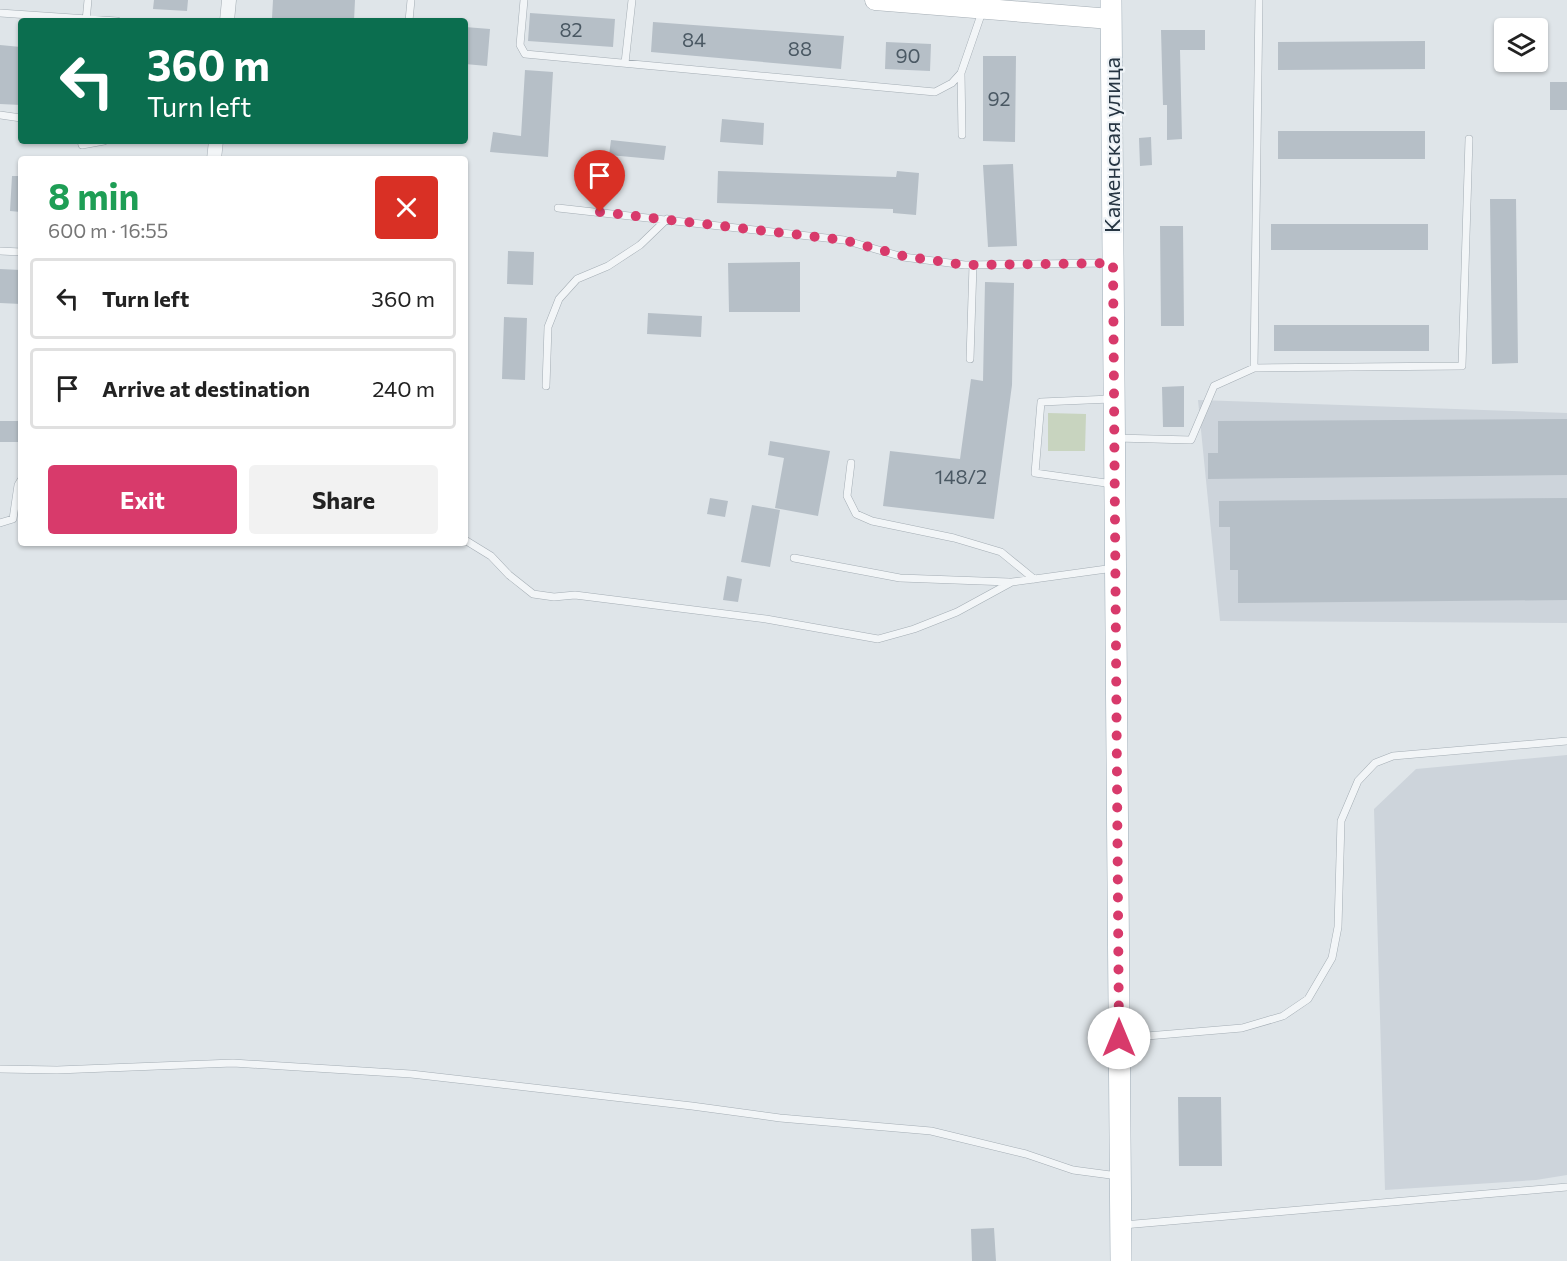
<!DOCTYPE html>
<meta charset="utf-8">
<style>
:root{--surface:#fff;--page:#f2f2f2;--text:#222;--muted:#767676;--line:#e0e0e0;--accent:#d83a6b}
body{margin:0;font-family:Commissioner,sans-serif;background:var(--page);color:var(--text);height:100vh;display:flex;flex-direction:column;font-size:22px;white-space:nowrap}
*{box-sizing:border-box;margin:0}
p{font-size:20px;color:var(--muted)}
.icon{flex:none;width:33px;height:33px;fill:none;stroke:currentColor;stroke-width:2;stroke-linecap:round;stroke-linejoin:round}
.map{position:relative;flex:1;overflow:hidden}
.side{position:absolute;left:18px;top:156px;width:450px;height:390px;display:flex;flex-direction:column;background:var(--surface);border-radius:6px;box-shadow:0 2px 4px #0004}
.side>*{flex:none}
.guide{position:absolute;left:18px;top:18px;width:450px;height:126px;border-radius:6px;box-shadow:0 2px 4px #0004;background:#0b6e4f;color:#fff;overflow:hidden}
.tools{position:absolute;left:1494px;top:18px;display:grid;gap:12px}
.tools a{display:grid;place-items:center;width:54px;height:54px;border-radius:6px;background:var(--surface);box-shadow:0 2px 4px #0004;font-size:30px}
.pin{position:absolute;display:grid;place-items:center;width:51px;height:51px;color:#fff;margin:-62px -26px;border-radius:50% 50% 50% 0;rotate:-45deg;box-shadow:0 0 6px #0007}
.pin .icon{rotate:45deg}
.me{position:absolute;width:66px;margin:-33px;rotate:0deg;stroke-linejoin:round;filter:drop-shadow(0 0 4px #0008)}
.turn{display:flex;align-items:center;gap:21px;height:126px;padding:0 30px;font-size:27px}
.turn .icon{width:78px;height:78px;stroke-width:2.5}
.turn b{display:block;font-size:42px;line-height:51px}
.round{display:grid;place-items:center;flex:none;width:63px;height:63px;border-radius:6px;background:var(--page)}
.overview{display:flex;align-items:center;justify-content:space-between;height:102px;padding:0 30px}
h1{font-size:36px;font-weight:700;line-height:45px;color:#1e9e55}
.button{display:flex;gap:12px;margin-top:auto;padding:12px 30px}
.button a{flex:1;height:69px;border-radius:6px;background:var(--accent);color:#fff;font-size:24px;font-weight:700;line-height:69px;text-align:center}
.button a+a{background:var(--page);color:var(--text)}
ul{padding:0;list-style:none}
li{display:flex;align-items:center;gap:18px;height:81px;margin:0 12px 9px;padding:0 18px;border:3px solid var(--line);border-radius:6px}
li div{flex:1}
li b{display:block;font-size:22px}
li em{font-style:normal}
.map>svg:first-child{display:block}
.built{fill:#cdd4db}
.green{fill:#c8d4bf}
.building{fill:#b6bfc7}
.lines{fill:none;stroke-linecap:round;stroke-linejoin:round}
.lane-casing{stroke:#a4adb4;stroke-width:8}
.street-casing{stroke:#a4adb4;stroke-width:15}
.secondary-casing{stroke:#a4adb4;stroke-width:21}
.primary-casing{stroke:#9dabb6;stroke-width:22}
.lane{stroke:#f2f5f7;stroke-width:7}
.street{stroke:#f2f5f7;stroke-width:14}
.secondary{stroke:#fff;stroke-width:20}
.primary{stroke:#fff;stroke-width:21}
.route{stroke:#d83a6b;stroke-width:10;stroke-dasharray:0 18}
.labels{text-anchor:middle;stroke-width:4.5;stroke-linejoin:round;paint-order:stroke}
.number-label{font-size:20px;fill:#4a5863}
.street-label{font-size:22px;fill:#263542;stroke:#eef3f7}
</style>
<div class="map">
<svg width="1567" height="1261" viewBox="0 0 1567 1261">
<rect width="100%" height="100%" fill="#dfe5e9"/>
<!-- built -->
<path class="built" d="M1198,400L1567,413V623L1220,621Z
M1567,755V1175L1536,1180L1385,1190L1374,809L1416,769Z"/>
<!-- green -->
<path class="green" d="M1048,413L1086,414L1085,451H1048Z"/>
<!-- building -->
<path class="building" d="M154,0H188L187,11L153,9Z
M273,0H355L354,21L272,18Z
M530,13L615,19L613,47L528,41Z
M653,22L844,36L841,69L651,52Z
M465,27L490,29L487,66L465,64Z
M1161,30H1205V50H1180L1182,139L1167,140V105H1163Z
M1425,41V69L1278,70V42Z
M886,42L931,44L930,71L885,69Z
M0,45L21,47V105L0,104Z
M983,56H1016L1015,142L983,141Z
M525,70L553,72L548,157L490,152L493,132L521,136Z
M1550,82H1567V110H1550Z
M722,119L764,123L763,145L720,142Z
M1278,131H1425V159H1278Z
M1151,137L1152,165L1140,166L1139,138Z
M611,140L666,146L664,160L609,155Z
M1013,164L1017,246L988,247L983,165Z
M718,171L896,177L897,171L919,173L916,215L893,213V209L717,203Z
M12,176H21V212L10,211Z
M1490,199H1516L1518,363L1492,364Z
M1271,224H1428V250H1271Z
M1160,226H1183L1184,326H1161Z
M508,251L534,252L533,285L507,284Z
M800,262V312H729L728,263Z
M0,269L21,270V304L0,303Z
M985,282L1014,283L1012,385L994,519L883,506L890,451L960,459L971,379L983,381Z
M648,313L702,316L701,337L647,334Z
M504,317L527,318L525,380L502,379Z
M1274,325H1429V351H1274Z
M1184,386V427H1163L1162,387Z
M1567,419V475L1208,479V453H1218V421Z
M0,421H21V442H0Z
M770,441L830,451L818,516L775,508L784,458L768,455Z
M710,498L728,501L725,517L707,514Z
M1567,498V600L1238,603V570H1230V527H1219V501Z
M752,505L780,510L770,567L741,562Z
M727,576L742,579L738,602L723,600Z
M1178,1097H1221L1222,1166H1179Z
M994,1228L996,1261H972L971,1229Z"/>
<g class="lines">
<!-- lane casing -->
<g class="lane-casing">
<path id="lane" d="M524,0L520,45L525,54L935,92L952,83L961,73L982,12
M0,13L117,21
M86,21L88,0
M409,21L411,0
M625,63L632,0
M961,73L962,135
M0,115L21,118
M81,141L82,145L104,141
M558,208L844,240L903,257L965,265L1110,263
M0,251L21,252
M970,359L973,265
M1254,368L1462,366L1469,139
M546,386L548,327L559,299L577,279L608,266L640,245L667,219
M1111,399L1041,402L1035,473L1113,484
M1116,438L1191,440L1214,386L1254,368L1259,0
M851,463L847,496L856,514L872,521L954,538L1001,552L1034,579
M0,523L13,519L18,485L21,480
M465,540L491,556L509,575L533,594L554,597L575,595L766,619L878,639L914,629L957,612L1012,582L1114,568
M794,558L900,578L1009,582
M1123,1038L1242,1028L1283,1016L1308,999L1332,958L1338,927L1341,821L1358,781L1375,763L1393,756L1567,741
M0,1069L57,1070L233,1063L411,1074L692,1106L780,1118L931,1131L1026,1154L1073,1170L1118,1176
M1123,1225L1567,1187"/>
</g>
<!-- street casing -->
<g class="street-casing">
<path id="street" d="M227,21L229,0
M214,159L216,141"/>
</g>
<!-- secondary casing -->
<g class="secondary-casing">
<path id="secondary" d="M875,0L1111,19"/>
</g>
<!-- primary casing -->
<g class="primary-casing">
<path id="primary" d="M1111,0L1121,1261"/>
</g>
<!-- lane -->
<use href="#lane" class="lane"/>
<!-- street -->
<use href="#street" class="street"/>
<!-- secondary -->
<use href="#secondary" class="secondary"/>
<!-- primary -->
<use href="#primary" class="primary"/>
</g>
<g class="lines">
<!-- route -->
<path class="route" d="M600,212L844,240L903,256L965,265L1113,263L1119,1038"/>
</g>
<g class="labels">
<!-- number labels -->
<g class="number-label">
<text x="571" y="37">82</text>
<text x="694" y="47">84</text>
<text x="800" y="56">88</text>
<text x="908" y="63">90</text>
<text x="999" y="106">92</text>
<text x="961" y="484">148/2</text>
</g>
<!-- street labels -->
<g class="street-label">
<text transform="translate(1112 145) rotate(-90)" y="8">Каменская улица</text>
</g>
</g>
</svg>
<div class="tools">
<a><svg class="icon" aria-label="layers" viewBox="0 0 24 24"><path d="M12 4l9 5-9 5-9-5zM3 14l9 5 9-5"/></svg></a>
</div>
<div class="pin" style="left:600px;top:212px;background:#d93025"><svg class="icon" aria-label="arrive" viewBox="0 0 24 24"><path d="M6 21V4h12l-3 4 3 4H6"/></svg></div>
<svg class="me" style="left:1119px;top:1038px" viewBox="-20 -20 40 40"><circle r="19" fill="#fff"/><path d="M0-13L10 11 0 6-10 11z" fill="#d83a6b"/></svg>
<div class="guide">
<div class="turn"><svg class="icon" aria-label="left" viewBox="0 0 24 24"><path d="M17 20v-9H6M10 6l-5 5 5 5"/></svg><div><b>360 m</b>Turn left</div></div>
</div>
<section class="side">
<div class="overview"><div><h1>8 min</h1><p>600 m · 16:55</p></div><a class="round" style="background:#d93025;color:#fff"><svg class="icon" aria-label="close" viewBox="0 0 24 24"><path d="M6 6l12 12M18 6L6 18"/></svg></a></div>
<ul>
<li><svg class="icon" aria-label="left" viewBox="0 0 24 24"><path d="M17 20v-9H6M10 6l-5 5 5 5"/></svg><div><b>Turn left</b></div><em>360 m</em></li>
<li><svg class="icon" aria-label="arrive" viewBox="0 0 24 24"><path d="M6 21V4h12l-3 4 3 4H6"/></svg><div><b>Arrive at destination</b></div><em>240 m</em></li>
</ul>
<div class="button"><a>Exit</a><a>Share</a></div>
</section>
</div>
